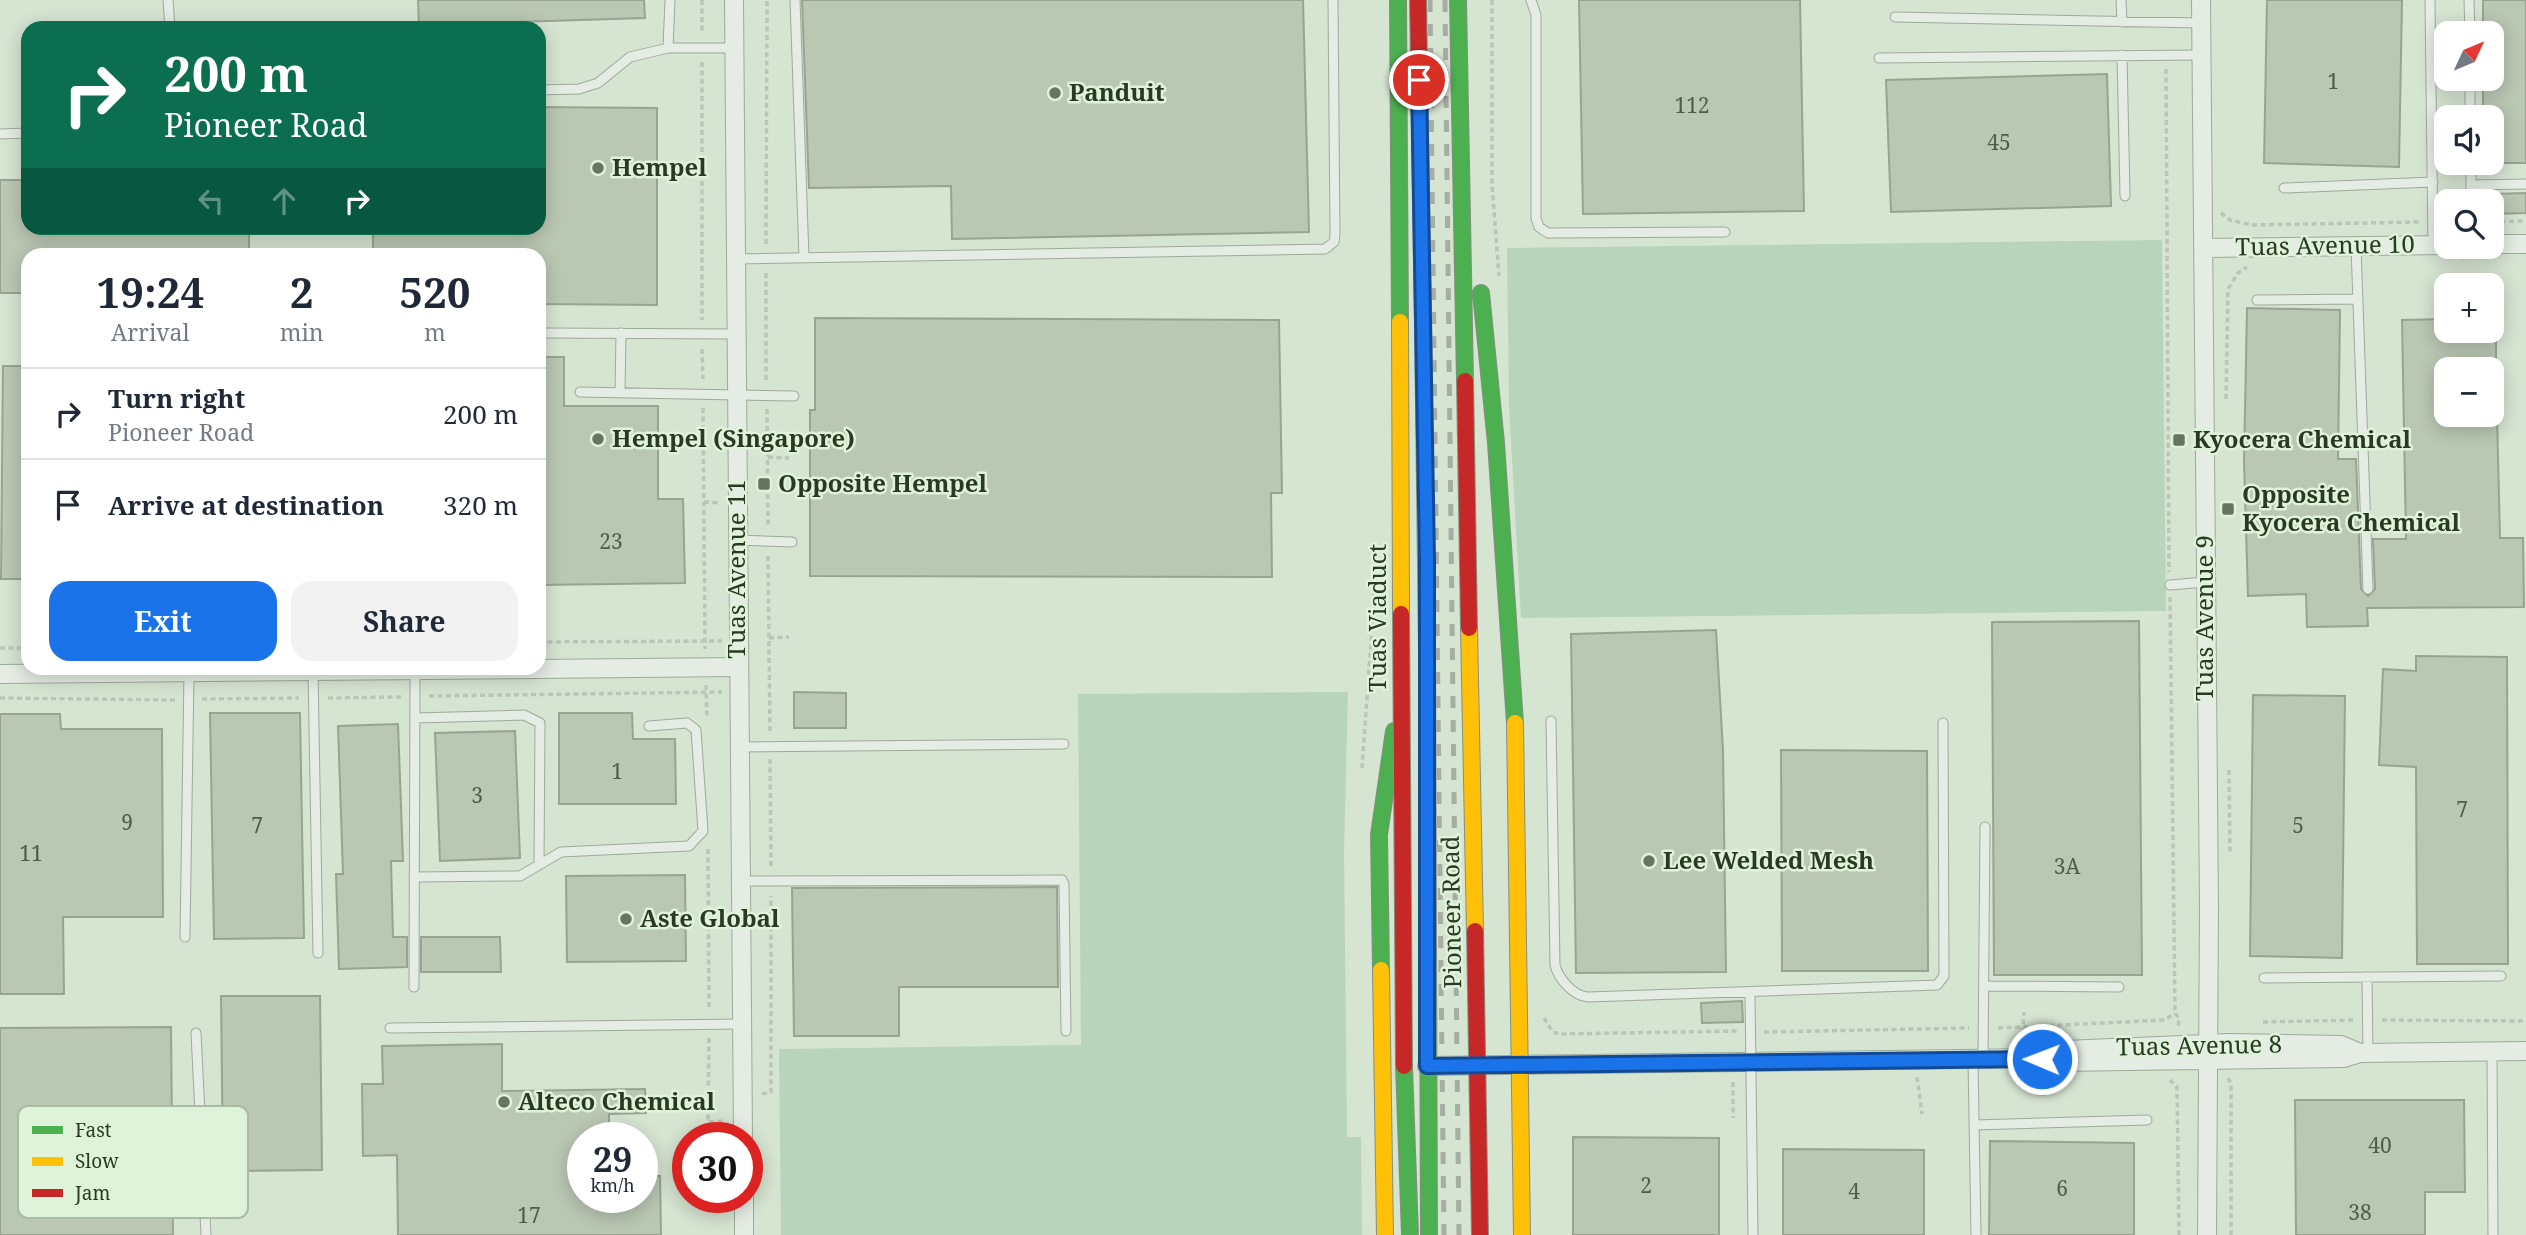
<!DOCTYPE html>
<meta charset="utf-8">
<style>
:root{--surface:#fff;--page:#f2f2f3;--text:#1f2937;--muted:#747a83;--line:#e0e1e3;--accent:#1a73e8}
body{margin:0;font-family:"Noto Serif",serif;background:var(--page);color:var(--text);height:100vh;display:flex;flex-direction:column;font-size:26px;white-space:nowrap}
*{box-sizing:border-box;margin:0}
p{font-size:23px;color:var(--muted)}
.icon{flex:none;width:38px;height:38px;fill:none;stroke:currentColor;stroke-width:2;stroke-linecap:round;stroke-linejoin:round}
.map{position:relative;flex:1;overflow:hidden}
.side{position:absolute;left:21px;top:248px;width:525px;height:427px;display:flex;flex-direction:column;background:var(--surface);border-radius:21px;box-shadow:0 4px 18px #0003}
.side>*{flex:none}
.banner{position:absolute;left:21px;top:21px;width:525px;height:214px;border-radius:21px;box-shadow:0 4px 18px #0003;background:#0b6e4f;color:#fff;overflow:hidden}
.needle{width:46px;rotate:46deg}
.tools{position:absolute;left:2434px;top:21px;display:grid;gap:14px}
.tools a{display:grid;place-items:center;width:70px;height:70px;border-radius:14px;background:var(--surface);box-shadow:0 4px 18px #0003;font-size:35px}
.speed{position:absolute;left:567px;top:1122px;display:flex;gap:14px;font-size:35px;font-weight:700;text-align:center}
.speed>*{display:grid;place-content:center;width:91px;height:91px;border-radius:50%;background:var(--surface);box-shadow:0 4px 18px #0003;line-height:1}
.speed small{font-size:18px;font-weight:400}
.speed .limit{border:10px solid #d22;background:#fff;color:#111}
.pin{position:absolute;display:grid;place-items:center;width:60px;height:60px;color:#fff;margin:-30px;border:4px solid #fff;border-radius:50%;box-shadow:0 2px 7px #0007}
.me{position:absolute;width:77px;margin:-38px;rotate:271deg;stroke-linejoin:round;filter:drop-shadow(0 0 5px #0008)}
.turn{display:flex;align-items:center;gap:24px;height:147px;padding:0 28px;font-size:32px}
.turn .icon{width:91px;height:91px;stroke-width:2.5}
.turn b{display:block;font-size:49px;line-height:60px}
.lanes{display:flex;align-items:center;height:66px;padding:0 28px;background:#0003;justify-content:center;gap:35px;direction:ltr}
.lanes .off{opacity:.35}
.eta{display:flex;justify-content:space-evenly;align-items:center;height:119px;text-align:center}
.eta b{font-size:42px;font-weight:700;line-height:49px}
.button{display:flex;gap:14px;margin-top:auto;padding:14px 28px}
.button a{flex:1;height:80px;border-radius:21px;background:var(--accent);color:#fff;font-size:28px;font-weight:700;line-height:80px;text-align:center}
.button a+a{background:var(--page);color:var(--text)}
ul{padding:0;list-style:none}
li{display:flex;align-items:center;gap:21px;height:91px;padding:0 28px;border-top:2px solid var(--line)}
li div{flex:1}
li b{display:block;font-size:26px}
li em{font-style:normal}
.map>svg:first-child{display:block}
.green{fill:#b8d5bb}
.building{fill:#bac7b3;stroke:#98a491;stroke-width:2}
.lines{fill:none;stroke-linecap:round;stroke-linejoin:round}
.lane-casing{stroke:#9faa9a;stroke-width:11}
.street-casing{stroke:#9faa9a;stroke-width:20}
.fast-casing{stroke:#868f81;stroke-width:18}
.slow-casing{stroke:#868f81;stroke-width:18}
.jam-casing{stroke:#868f81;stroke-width:18}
.path{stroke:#bcc5b9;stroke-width:3.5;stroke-dasharray:5 3.5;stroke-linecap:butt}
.lane{stroke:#e4ece3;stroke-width:9}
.street{stroke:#e4ece3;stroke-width:18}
.fast{stroke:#4caf50;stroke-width:16}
.slow{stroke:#ffc107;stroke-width:16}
.jam{stroke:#c62828;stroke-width:16}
.rail{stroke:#a6ada2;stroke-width:5;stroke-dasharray:12 12;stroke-linecap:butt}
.fast-bridge-casing{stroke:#868f81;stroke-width:18;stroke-linecap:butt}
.slow-bridge-casing{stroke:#868f81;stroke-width:18;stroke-linecap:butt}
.jam-bridge-casing{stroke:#868f81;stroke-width:18;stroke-linecap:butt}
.fast-bridge{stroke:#4caf50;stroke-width:16}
.slow-bridge{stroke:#ffc107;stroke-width:16}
.jam-bridge{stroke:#c62828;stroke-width:16}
.route-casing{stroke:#114b97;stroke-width:18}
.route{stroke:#1a73e8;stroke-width:12}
.poi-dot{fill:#677460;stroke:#def3da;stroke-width:2.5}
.labels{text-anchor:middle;stroke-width:5;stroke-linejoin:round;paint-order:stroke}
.number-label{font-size:21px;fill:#4f5c47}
.poi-label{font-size:24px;font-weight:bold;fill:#2b3823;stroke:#def3da;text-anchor:start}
.street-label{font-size:24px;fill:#2b3823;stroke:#def3da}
.key{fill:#def3da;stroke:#a8bba3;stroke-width:2}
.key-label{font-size:19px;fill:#2b3823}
</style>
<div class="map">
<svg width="2526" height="1235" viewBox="0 0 2526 1235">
<rect width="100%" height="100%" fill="#d6e4d2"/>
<!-- green -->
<path class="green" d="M2162,240L2166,611L1521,618L1509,405L1507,248Z
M1348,692L1344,852L1347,1137H1361L1362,1235H781L779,1049L1081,1045L1078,694Z"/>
<!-- building -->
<path class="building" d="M418,0H644L645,18L419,25Z
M802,0H1303L1309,232L952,239L951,186L809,188Z
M1579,0H1800L1804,211L1583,214Z
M2267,0H2402L2399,167L2264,163Z
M2483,0H2526V163H2492V117H2483V79H2492V33H2483Z
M2107,74L2111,206L1891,212L1886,80Z
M539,107L657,108V305L539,304V256H373V228H539Z
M0,180H28V228H249V256H28V293H0Z
M2526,193V213L2492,214V194Z
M2247,308L2340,310L2338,459H2356L2361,589L2368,596L2375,589L2373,539H2406L2402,320L2446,319V331H2496V369H2446V415H2497L2500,538H2523L2524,607L2367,608L2368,626L2307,627L2306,594L2248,596L2244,462Z
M815,318L1279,320L1282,493H1271L1272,577L810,576V410H815Z
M539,357H564V406H658V499H683L685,583L539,585Z
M3,366H28V579H1Z
M2139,621L2142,975H1994L1992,622Z
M1716,630L1723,750L1726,972L1576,973L1571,634Z
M2416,656L2507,657L2508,964H2417L2416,767L2379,765L2383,669L2416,671Z
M794,692L846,693V728H794Z
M2253,695L2345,696L2342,958L2250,956Z
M210,713H300L304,938L214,939Z
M559,713H632L633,739H675L676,804H559Z
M0,714H60L61,729H162L163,917H63L64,994H0Z
M398,724L403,861H391L393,937H407V967L339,969L336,874H343L338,726Z
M515,731L520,858L440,861L435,733Z
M1781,750L1927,751L1928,971H1782Z
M685,875L686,961L567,962L566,876Z
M1057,887L1058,987H899V1036H794L792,888Z
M421,937H500L501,972H421Z
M221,996H320L322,1170L223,1171Z
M1742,1001L1743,1022L1702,1023L1701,1003Z
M171,1027L173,1235H0V1028Z
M502,1044V1091L645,1089L646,1113L609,1114V1138H583V1197H642V1176H660L661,1235H398L397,1155L363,1156L362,1084H383L382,1046Z
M2295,1100H2464L2465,1192H2425V1235H2296Z
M1573,1137L1719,1138V1235H1573Z
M1990,1141L2134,1143V1235H1989Z
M1783,1149L1924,1150V1235H1783Z"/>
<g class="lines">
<!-- lane casing -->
<g class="lane-casing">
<path id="lane" d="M168,0L170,28
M795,0L804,258
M1531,0L1536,15V218L1539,227L1548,233L1725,232
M2121,0L2122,22
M2430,0L2433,245
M2469,0L2470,33
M1895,17L2201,23
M668,48L670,0
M2122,55L2125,196
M1879,58L2202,55
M2470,79V117
M539,90L579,89L598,83L630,57L668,48H734
M0,134L28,133
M2471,163V201
M2471,185L2526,184
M2284,188L2433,182
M2356,246L2368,589
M735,259L1325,249L1334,242L1335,235L1333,0
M2257,300L2358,299
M539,333L736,334
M580,392L794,396
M620,392L621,333
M737,540L792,542
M2170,585L2205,582
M313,671L318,953
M415,718L524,715L540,723L539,865
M1551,721L1555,965C1558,978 1573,996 1588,997L1937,985L1944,976L1943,723
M739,747L1064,744
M414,877L520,876L561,852L689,846L703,831L696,730L687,723L649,726
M740,881L1062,880L1064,884L1066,1031
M185,937L189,672
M2367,977L2368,1054
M2264,978L2501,976
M1985,986L2119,987
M414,987L415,670
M1750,993L1753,1235
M390,1028L742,1024
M196,1033L206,1235
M2492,1052L2493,1235
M1973,1059L1976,1235
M1983,1059L1985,827
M1974,1125L2147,1120"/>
</g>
<!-- street casing -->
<g class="street-casing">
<path id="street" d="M734,0L743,1138
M2201,0L2209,908L2207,1235
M2492,244H2526
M2204,248L2446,245
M0,674L738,667
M2065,1050L2229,1043L2341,1045L2360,1053
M1427,1066L2038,1058L2057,1062L2344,1058L2360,1053L2526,1051
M744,1197V1235"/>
</g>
<!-- fast casing -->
<g class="fast-casing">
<path id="fast" d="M1458,0L1465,381
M1481,293L1496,443L1515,723
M1427,649L1429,1235
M1381,970L1379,835L1394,731"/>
</g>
<!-- slow casing -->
<g class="slow-casing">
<path id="slow" d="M1423,321L1427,649
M1469,628L1475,931
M1381,970L1385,1235"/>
</g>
<!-- jam casing -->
<g class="jam-casing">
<path id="jam" d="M1418,0L1423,321
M1465,381L1469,628
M1475,931L1480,1235"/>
</g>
<!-- path -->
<path class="path" d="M702,0V33
M1492,0V184L1499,276
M702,62V320
M2166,69L2169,572
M2221,213L2230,220L2252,225L2420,222
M2492,222L2526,221
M766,244L767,0
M2461,258L2477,257
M766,273V380
M702,349L703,379
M2226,399L2228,289L2238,273L2247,267
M703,408L705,649
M767,409L768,527
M768,457L789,458
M704,502L721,503
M768,556L770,734
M2170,597L2175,1013L2179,1018L2178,1029
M769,638L789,637
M539,642L722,641
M0,648H28
M706,685L707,719
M429,696L722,692
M0,698L177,700
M328,698L401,697
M202,699L299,698
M770,759L771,867
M1362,768L1375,584
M2229,770L2230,853
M708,849L709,1009
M1544,1018L1553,1032L1560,1034L1738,1031
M2382,1020L2526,1021
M2263,1022L2353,1020
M1998,1028L2165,1020L2175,1013
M1764,1032L1969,1028
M709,1038L708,1122L726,1121
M2022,1041L2024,1012
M1917,1077L1922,1114
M2228,1078L2231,1083V1235
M2170,1080L2177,1087L2179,1235
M1733,1082V1118
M762,1094L771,1092V896
M2043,1096V1079"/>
<!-- lane -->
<use href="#lane" class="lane"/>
<!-- street -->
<use href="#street" class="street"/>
<!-- fast -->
<use href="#fast" class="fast"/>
<!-- slow -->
<use href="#slow" class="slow"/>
<!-- jam -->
<use href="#jam" class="jam"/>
<!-- rail -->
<path class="rail" d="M1430,0L1444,1235
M1445,0L1459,1235"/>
<!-- fast-bridge casing -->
<g class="fast-bridge-casing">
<path id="fast-bridge" d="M1398,0L1400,322
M1404,1066L1410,1235"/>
</g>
<!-- slow-bridge casing -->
<g class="slow-bridge-casing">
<path id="slow-bridge" d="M1400,322L1401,614
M1515,723L1522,1235"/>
</g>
<!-- jam-bridge casing -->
<g class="jam-bridge-casing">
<path id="jam-bridge" d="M1401,614L1404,1066"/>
</g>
<!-- fast-bridge -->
<use href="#fast-bridge" class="fast-bridge"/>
<!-- slow-bridge -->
<use href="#slow-bridge" class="slow-bridge"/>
<!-- jam-bridge -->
<use href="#jam-bridge" class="jam-bridge"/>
</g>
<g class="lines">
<!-- route casing -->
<g class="route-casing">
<path id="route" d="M1419,80L1427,561V1066L2042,1059"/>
</g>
<!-- route -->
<use href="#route" class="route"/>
</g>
<!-- markers -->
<g class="poi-dot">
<circle cx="1055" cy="93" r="7"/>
<circle cx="598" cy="168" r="7"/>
<circle cx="598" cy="439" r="7"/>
<rect x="2172" y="433" width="14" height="14" rx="3.5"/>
<rect x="757" y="477" width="14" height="14" rx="3.5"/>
<rect x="2221" y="502" width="14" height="14" rx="3.5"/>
<circle cx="1649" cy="861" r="7"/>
<circle cx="626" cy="919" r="7"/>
<circle cx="504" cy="1102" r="7"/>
</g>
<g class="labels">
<!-- number labels -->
<g class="number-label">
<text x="2333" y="89">1</text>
<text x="1692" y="113">112</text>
<text x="1999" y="150">45</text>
<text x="611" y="549">23</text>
<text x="617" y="779">1</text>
<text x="477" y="803">3</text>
<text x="2462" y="817">7</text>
<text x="127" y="830">9</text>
<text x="257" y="833">7</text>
<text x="2298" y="833">5</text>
<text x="31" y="861">11</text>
<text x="2067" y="874">3A</text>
<text x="2380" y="1153">40</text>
<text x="1646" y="1193">2</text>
<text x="2062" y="1196">6</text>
<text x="1854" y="1199">4</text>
<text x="2360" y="1220">38</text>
<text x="529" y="1223">17</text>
</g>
<!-- poi labels -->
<g class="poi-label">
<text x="1069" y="101">Panduit</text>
<text x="612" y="176">Hempel</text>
<text x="612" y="447">Hempel (Singapore)</text>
<text x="2193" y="448">Kyocera Chemical</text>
<text x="778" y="492">Opposite Hempel</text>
<text x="2242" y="503">Opposite<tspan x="2242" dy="28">Kyocera Chemical</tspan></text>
<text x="1663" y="869">Lee Welded Mesh</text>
<text x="640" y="927">Aste Global</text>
<text x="518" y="1110">Alteco Chemical</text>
</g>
<!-- street labels -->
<g class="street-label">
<text transform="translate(2325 246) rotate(-1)" y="8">Tuas Avenue 10</text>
<text transform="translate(737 569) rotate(-90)" y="8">Tuas Avenue 11</text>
<text transform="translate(1378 618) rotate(-90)" y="8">Tuas Viaduct</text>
<text transform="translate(2205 618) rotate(-90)" y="8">Tuas Avenue 9</text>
<text transform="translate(1452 912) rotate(-91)" y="8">Pioneer Road</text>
<text transform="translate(2199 1046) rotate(-1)" y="8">Tuas Avenue 8</text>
</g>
</g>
<!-- legend -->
<rect x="18" y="1106" width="230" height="112" rx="10" class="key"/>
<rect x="32" y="1126" width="31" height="8" fill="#4caf50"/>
<rect x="32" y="1157" width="31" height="9" fill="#ffc107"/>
<rect x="32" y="1189" width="31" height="8" fill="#c62828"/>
<g class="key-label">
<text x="75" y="1137">Fast</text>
<text x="75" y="1168">Slow</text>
<text x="75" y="1200">Jam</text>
</g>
</svg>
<div class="tools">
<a><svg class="needle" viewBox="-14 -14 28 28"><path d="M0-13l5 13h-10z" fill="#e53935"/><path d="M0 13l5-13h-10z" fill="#747a83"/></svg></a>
<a><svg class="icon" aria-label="sound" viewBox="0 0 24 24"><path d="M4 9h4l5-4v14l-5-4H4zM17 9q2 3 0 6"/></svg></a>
<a><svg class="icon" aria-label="search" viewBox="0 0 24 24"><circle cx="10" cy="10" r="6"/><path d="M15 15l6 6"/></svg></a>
<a>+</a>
<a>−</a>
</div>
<div class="speed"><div>29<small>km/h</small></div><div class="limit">30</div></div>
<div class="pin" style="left:1419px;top:80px;background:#d93025"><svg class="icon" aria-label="arrive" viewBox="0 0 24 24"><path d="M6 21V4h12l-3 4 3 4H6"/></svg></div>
<svg class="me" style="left:2042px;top:1059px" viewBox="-20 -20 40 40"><circle r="17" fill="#1a73e8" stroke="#fff" stroke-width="3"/><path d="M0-11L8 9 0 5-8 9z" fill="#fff"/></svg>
<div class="banner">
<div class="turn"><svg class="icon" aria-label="right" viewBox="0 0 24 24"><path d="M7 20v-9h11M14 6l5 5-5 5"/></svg><div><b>200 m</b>Pioneer Road</div></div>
<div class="lanes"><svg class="icon off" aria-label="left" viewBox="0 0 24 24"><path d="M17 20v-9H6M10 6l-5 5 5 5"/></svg><svg class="icon off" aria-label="ahead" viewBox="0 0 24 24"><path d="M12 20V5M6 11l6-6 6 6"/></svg><svg class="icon" aria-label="right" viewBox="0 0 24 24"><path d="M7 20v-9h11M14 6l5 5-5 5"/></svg></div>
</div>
<section class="side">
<div class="eta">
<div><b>19:24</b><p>Arrival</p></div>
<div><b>2</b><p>min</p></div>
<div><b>520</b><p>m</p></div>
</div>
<ul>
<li><svg class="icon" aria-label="right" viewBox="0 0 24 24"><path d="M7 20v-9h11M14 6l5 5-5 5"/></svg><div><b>Turn right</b><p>Pioneer Road</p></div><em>200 m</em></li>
<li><svg class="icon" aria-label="arrive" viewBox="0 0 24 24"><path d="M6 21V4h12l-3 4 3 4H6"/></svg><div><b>Arrive at destination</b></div><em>320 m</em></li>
</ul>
<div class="button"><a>Exit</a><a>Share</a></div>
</section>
</div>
